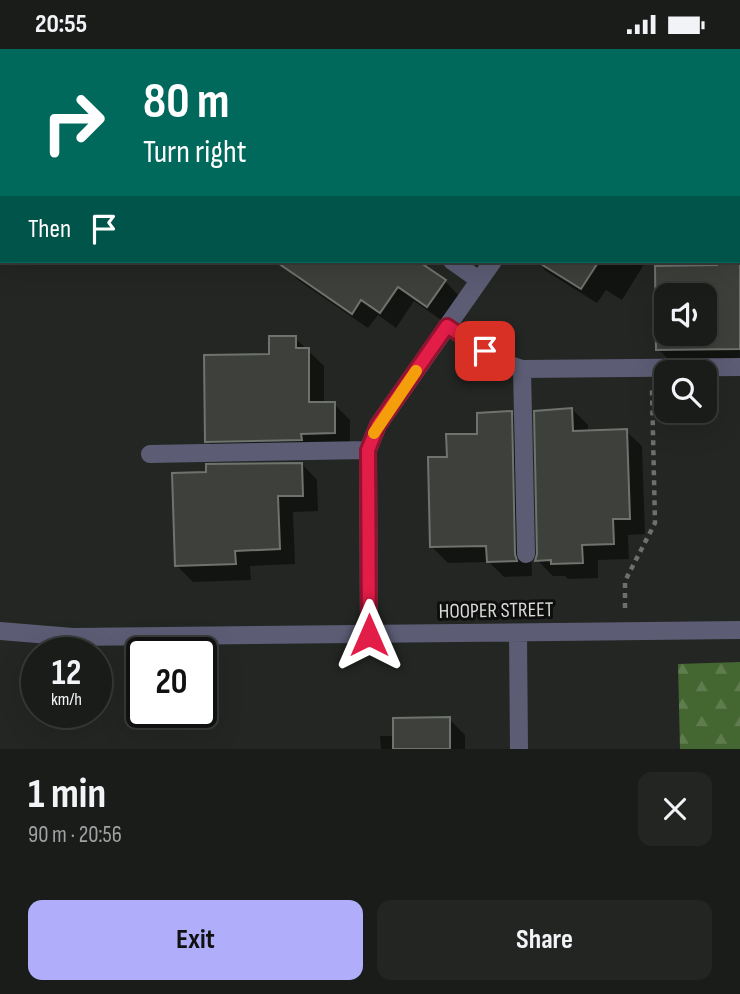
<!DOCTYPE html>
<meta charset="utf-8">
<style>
:root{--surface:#1a1c1a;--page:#232523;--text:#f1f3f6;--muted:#9fa1a2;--line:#383a39;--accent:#b0aefa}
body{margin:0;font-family:"Sofia Sans Condensed",sans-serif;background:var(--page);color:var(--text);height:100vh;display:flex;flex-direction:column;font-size:26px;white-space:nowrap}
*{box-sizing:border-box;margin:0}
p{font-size:23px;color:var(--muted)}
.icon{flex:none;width:38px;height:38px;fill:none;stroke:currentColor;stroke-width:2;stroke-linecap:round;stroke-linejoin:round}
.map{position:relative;height:700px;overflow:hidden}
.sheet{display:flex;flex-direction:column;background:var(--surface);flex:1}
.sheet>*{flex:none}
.guide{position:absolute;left:0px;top:0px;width:740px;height:214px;box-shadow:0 7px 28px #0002,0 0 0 2px var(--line);background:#00695c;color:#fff;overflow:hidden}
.fabs{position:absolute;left:654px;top:234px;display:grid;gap:14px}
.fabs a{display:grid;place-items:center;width:63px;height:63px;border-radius:14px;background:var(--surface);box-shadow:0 7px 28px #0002,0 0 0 2px var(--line);font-size:35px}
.speed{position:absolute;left:21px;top:588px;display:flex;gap:14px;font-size:35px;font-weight:700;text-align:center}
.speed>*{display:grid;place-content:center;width:91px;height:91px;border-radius:50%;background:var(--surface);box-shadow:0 7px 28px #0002,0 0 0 2px var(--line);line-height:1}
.speed small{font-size:18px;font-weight:400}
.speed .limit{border:4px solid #111;border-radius:10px;background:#fff;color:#111}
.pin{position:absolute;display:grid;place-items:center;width:60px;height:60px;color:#fff;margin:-30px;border-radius:14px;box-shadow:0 4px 10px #0006}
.me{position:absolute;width:77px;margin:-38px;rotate:0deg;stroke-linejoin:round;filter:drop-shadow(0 0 5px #0008)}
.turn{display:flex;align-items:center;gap:24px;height:147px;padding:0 28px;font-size:32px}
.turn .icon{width:91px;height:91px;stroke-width:2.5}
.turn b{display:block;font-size:49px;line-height:60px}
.then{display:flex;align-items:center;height:66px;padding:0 28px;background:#0003;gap:14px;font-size:26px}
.round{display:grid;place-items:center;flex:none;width:74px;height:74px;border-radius:14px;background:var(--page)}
.head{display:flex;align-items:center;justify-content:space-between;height:119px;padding:0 28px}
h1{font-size:42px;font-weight:700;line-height:52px}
.primary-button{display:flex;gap:14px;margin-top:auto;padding:14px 28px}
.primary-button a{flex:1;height:80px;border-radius:14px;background:var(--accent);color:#111;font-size:28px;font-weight:700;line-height:80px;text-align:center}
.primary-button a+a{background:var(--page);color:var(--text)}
.status{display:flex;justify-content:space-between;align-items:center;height:49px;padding:0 35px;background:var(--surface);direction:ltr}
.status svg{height:19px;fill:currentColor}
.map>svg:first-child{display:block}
.forest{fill:url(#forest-firs)}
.shadow{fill:#0007;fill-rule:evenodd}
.building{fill:#3d403b;stroke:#6f736e;stroke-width:2;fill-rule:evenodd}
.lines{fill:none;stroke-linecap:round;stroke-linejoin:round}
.path{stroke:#6d706c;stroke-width:4.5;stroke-dasharray:5 5;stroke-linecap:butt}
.minor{stroke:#5c5c75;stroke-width:18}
.route-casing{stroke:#92132f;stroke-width:18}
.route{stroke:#e11d48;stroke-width:12}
.slow{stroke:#f59e0b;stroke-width:12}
.labels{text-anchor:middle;stroke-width:6;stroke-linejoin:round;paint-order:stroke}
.street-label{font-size:21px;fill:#d9dbd8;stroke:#0d0e0d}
</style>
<div class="status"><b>20:55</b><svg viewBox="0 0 49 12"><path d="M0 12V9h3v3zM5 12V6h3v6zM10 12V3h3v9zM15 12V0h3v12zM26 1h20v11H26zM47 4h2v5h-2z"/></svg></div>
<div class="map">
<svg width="740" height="700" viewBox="0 0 740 700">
<defs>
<pattern id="forest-firs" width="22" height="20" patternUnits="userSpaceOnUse" patternTransform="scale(1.75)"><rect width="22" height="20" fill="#446731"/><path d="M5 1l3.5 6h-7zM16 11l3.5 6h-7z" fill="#5e7c4e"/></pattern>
</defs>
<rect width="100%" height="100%" fill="#232622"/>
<!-- forest -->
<path class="forest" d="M740,613V700H680L678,615Z"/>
<!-- shadow -->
<path class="shadow" d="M512,0H586L511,2Z
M609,0H632L631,2Z
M738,30L740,31V153L738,152Z
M738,203L740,315L674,316L658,300L657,219L719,218V212H738ZM667,247H705V285H667Z
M285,212H415L445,232L460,248L444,273L414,252L396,279L378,266L368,279L298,231L283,215Z
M536,212H646L622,251L606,241L597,254L546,222Z
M295,289L324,317V355H334L350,371V400L223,408L207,392L270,307Z
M572,360L588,376V383L626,382L642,397L645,485L628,486L629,510L598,511V529L568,530L565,527H553L537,511Z
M511,364L527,380L532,527L504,528L489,513L448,514L432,498L449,410Z
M302,415L317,431L318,462L293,463L295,515L250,517L251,531L193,533L177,517Z
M449,670L465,686V700H381L380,687H395Z"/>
<!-- building -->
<path class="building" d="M275,212H418L446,231L427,258L398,238L380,264L361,251L352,265Z
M536,212H599L581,240Z
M717,212H740V300L656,301L655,217L717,216ZM667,247H705V285H667Z
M269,287H296V299H309V353H335V384L301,385L302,391L205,393L204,306L269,305Z
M572,359L573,382L627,380L630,470H613L614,495L582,496L583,514L551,515V511L535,512L537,505L534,362Z
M512,362L515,505L517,512L487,513L486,497L430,498L428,408H447L446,385H477V364Z
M302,414L303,447H278L280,500L235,502L236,515L175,517L172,424L206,423V415Z
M450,668V700H393V669Z"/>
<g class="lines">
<!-- path -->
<path class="path" d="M625,559V532L655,474L652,341"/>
<!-- minor -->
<path class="minor" d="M639,2L641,0
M452,212L479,231
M447,277L504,314L522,320L740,318
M522,320L526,505
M150,405L368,401
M0,582L73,588L740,581
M518,584L519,700
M369,586L368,401L378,376L493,212"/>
</g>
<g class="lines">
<!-- route casing -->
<g class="route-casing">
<path id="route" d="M369,586L368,401L378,376L447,277L485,302"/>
</g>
<!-- route -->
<use href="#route" class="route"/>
<!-- slow -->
<path class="slow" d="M374,384L416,322"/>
</g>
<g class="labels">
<!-- street labels -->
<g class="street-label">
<text transform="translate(496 561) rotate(-1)" y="7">HOOPER STREET</text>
</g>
</g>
</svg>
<div class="fabs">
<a><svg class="icon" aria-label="sound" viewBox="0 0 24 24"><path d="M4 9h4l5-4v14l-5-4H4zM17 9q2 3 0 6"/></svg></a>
<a><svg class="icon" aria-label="search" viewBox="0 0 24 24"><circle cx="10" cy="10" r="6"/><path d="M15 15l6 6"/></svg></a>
</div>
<div class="speed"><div>12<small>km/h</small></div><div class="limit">20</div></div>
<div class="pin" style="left:485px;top:302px;background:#d93025"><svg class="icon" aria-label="arrive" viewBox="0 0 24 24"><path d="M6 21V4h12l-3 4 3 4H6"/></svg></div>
<svg class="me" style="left:369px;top:586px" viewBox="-20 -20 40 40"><path d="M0-17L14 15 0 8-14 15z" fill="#e11d48" stroke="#fff" stroke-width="4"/></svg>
<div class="guide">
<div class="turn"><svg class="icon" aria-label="right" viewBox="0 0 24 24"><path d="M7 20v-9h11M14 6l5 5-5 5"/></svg><div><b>80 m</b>Turn right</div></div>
<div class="then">Then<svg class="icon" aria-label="arrive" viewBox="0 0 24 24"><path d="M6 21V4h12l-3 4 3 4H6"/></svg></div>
</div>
</div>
<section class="sheet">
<div class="head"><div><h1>1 min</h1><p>90 m · 20:56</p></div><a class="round"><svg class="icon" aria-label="close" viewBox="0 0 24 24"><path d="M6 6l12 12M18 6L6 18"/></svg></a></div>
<div class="primary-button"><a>Exit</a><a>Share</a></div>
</section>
